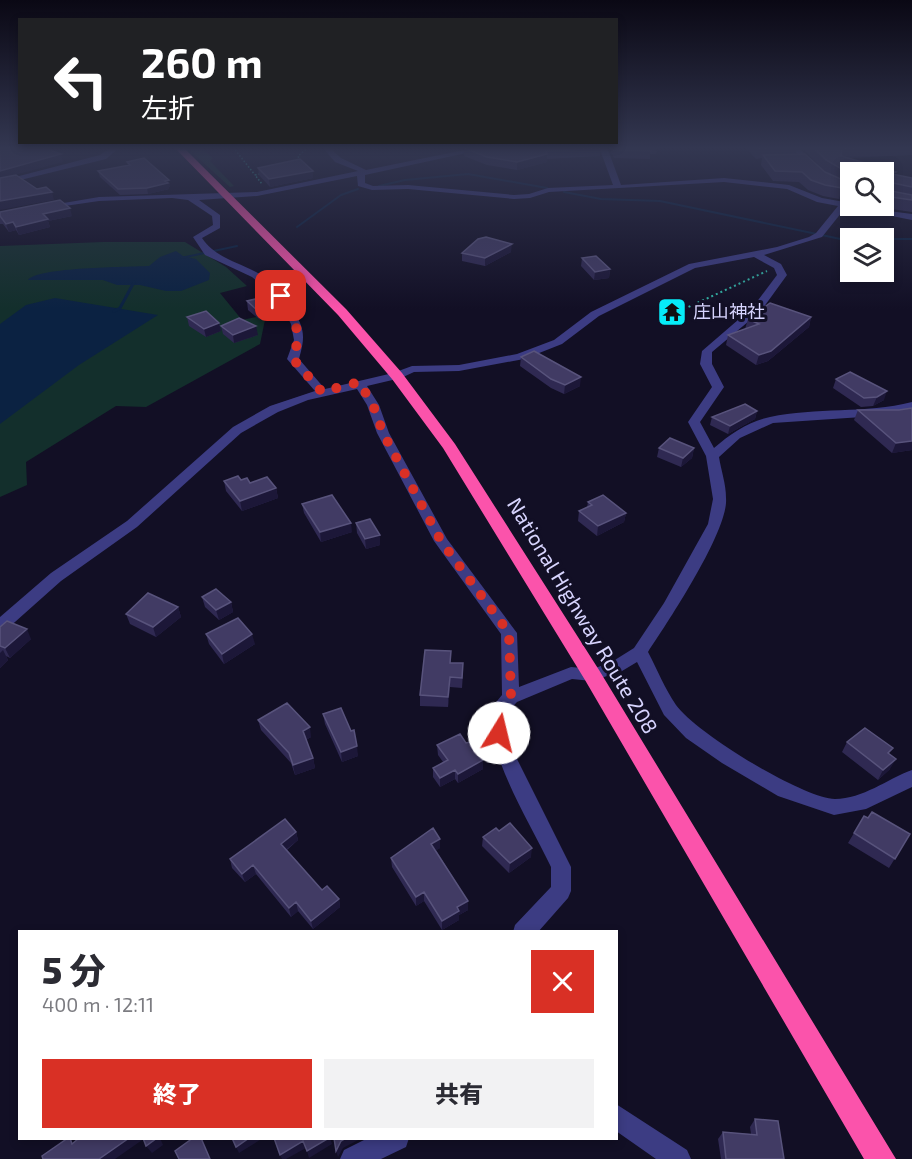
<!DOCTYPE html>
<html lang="ja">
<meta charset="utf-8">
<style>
:root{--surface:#fff;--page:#f2f2f3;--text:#2b2b33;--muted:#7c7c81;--accent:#d93025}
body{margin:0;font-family:"Exo 2","Noto Sans JP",sans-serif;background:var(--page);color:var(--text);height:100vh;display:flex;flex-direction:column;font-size:22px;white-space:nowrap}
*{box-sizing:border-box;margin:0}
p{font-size:20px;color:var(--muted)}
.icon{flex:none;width:33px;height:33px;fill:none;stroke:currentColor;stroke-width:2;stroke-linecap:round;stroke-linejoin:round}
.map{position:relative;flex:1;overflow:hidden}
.sheet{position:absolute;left:18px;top:930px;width:600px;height:210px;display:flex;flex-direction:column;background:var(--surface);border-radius:0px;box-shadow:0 3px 9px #0003}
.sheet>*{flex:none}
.banner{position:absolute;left:18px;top:18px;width:600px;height:126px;border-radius:0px;box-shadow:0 3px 9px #0003;background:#202124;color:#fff;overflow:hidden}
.tools{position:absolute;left:840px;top:162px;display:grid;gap:12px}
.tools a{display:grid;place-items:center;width:54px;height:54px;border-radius:0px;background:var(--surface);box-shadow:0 3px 9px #0003;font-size:30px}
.pin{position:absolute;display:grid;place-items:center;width:51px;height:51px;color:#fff;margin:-26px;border-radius:12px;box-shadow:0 3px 9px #0006}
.me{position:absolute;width:66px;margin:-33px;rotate:9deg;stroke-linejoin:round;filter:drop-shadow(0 0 4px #0008)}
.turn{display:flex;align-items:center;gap:21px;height:126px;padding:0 24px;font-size:27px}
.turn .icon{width:78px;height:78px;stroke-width:2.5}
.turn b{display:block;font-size:42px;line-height:51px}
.round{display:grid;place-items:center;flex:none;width:63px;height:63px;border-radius:0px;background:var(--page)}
.summary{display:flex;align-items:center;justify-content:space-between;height:102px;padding:0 24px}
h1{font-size:36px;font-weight:800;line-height:45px}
.primary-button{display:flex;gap:12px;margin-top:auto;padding:12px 24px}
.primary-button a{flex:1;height:69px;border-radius:0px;background:var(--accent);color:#fff;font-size:24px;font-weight:800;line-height:69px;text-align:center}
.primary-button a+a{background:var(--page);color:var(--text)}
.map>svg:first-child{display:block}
.green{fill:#132f2c}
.water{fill:#0b2242}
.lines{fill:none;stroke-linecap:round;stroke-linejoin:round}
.stream-far1{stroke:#0b2242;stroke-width:2}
.stream{stroke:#0b2242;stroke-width:3}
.path-far1{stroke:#32b4a6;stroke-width:1.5;stroke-dasharray:1.5 2;stroke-linecap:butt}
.path{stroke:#32b4a6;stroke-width:2;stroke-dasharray:2 3;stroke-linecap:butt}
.street{fill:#3c3c83;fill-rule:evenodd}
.highway{fill:#fb53ab;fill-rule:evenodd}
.wall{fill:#2f2952}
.shaded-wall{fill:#1c1738}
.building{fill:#413b64;stroke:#58537c;stroke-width:1.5}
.route{stroke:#d93025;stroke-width:10;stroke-dasharray:0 18}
.labels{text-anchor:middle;stroke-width:6;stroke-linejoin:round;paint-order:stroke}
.far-poi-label{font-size:18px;fill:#d7d4fe;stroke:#120f25;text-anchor:start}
.street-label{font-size:21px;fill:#d7d4fe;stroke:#120f25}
</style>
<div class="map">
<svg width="912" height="1159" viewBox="0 0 912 1159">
<rect width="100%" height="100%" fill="#120f25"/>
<!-- green -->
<path class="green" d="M186,147H199L213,158L210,161L234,186L230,187Z
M103,242H185L226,267L247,286L220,293L242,320L266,315L260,344L146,407L116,406L26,462L27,485L0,497V246Z"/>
<!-- water -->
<path class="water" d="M176,251L183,256L196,259L210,273L209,280L181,291H166L140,285H117L103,280H28C37,267 128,267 149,266L160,257Z
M55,298L158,315L79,365L0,424V324L26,305Z"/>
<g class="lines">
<!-- stream-far1 -->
<path class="stream-far1" d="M379,186L405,180L468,174L547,188
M564,192L601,199L660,201L850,241
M297,227L341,195L358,189
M884,239H912
M181,258L237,246"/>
<!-- stream -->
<path class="stream" d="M114,311L120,308L134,282"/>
<!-- path-far1 -->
<path class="path-far1" d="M233,147L255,175
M300,161L298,156L309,147
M260,174L255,175L262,184"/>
<!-- path -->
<path class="path" d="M684,309L767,271"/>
<!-- street -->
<path class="street" d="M112,147H120L106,159L0,185V181L100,155Z
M322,147H329L341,158L366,170L479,147H494L365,175V183L373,186L408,185L514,195L529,194L548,188L613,185L599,147H607L621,185L724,178L789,185L822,198L850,203V206L912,214V220L846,207L822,237L764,255L781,264L787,275L761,311L712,352V364L724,387L700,422L714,448C730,434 749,421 770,417C816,407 865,414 912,402V410L892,415L773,423L740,438L719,457C721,470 726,484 726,498C729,530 668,622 648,652C657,669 665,689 676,705C696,733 802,798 835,799C863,799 887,779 912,770V787L866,809L834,815L778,796L722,763L686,738L664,715L637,662L622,671L592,681L572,679L517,702L506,714L508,733L516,757L571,867V891L568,898L538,932H513L515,925L551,887V867C528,819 493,765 488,712L502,695L501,634L434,541L377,433L367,405L357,389L308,400L278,412L241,433L137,527L61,581L6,630L0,632V617L51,573L127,521L233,427L270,406L315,391L287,359L294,340L291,324L277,298L252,277L205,255L193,237L213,225L212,216L188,200L172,198L99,201L44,209L40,207L99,197L257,192L358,171L335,162ZM357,176L358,186L372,190L408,189L514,199L530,198L549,192L724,182L787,189L817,202L838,206L816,233L809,237L777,247L689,264L591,312L554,340L517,354L459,365L412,366L393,373L325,389L299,359C305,337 305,330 294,311C285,294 272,280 256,272C235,261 215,257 202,238L220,228V215L199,200L257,196ZM754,257L774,268L777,275L753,307L702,351L700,364L712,387L688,422L706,456L713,499L708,524L664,603L634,648L610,663L592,669L571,667L519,687L517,633L447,539L389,433L379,405L367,386L401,378L414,372L459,371L524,359L562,344L599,316L695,268Z
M791,147H798L818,167V171H812Z
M616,1104L687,1150L691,1159H656L616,1131Z
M368,1138H409L406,1147L381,1159H340L344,1150Z"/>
<!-- highway -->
<path class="highway" d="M174,147H183L346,309L402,373L455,444L599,670L896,1159H864L585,680L443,448L392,379L338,315Z"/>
</g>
<!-- wall -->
<path class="wall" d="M609,147H657L656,154H650V159L614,158Z
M745,147H797L795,155L830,174L823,170L801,147H912V155L849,158L895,175L912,178V212L871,206H884V172H850V197L839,199L823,196L808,190L799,182L773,181L761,165L762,158L756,159L747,149Z
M464,148H601L600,156L547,159V162L517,170L487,165L464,156Z
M127,162L170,186L169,187V189L148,194L120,195L100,177L98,171L128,165Z
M258,168L313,171V178L270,187L259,175Z
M0,212L72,216L48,221L50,227L19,235L16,230L9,232L3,224H0Z
M511,252L485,266L462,261V253Z
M582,258L610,269L609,278L594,280L581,266Z
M247,301L275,306L277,315L260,320L248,310Z
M187,317L219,323L221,331L206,337L189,326Z
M811,317L809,327L768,361L756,365L726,345L728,335L745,329L748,319Z
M221,326L258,335L234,343L223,334Z
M521,357L580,386L564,394L551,388L520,366Z
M836,379L884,400L873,406L861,407L833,388Z
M912,408V450L892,453L854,420L858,410H899Z
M757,411L755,419L728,434L710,425L712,417Z
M659,448H694L692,458L681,467L657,457Z
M241,480L276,488L278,498L242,511L226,491L224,481Z
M588,502L626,513L624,522L597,536L578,521L579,511L587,507Z
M302,504L352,532L321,542L304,513Z
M356,523L380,545L366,549L357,533Z
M202,597L231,602L233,612L219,620L205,607Z
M178,607L181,617L156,637L130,624L126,614Z
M0,627L31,639L10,658L6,656L8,660L0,668Z
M206,634L255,644L224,664L209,644Z
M451,663L463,673L462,688L450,687L448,707L420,706V695Z
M323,714L351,731L358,756L342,762L325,724Z
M258,720L311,737L306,740L313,758L315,768L295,775L291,763L261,730Z
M847,742L890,755V769L878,780L842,752Z
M437,745L483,769L458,783L455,779L440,787L433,777V768L443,762L438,755Z
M868,818L910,834L889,868L848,843L854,833Z
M499,831L531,857L509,873L482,846L483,837Z
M296,832L298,840L287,850L322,890L339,899L340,907L313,929L298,911L291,917L256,874L245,882L232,868L230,859Z
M440,839V848L436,850L468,901V910L459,915V920L442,930L424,901L416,906L392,867L391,858Z
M755,1119L784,1159H721L718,1139L723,1132L751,1134L750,1127Z"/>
<!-- shaded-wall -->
<path class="shaded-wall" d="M61,154L63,162L0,179V171Z
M547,154V162L517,170V162Z
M313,171V178L270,187L269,179Z
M169,180L170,186L169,187V189L148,194L147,188Z
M850,187V197L839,199L842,188Z
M52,192L54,200L0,210V201Z
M70,208L72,216L48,221L50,227L19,235L16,227L43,214Z
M13,222L16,230L9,232L6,224Z
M512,244L511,252L485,266V258Z
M610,269L609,278L594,280L595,272Z
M275,306L277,315L260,320L258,311Z
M811,317L809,327L768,361L756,365L759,355Z
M219,323L221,331L206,337L204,329Z
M256,326L258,335L234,343L233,335Z
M581,377L580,386L564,394L565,385Z
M887,391L884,400L873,406L877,397Z
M757,411L755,419L728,434L730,426Z
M912,441V450L892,453L896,443Z
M694,448L692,458L681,467L683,458Z
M276,488L278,498L242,511L240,501Z
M626,513L624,522L597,536L598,526Z
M351,523L352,532L321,542L320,532Z
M380,535V545L366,549L365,539Z
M231,602L233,612L219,620L216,610Z
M178,607L181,617L156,637L153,627Z
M27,629L31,639L10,658L5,648Z
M252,634L255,644L224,664L222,654Z
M3,650L8,660L0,668V653Z
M450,677V687L448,707V697Z
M310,727L311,737L304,741L303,731Z
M357,746L358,756L342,762L341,752Z
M313,758L315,768L295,775L293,765Z
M896,759L890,769L878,780L883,770Z
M483,760V769L458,783V774Z
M455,770V779L440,787V778Z
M296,832L298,840L283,852L281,844Z
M440,839V848L432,853L431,844Z
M532,848L531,857L509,873L510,863Z
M253,865L256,874L245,882L242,874Z
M424,892V901L416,906V897Z
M339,899L340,907L313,929L311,921Z
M468,901V910L459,915V920L442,930V921L457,907Z
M296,902L298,911L291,917L289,908Z
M129,1138H145L115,1159H99Z
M157,1138H160L163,1145L152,1153L146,1146Z
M249,1138H263L239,1153L236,1147Z
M329,1138H330L332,1144L309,1158L307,1151Z
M346,1138H360V1139L343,1148L338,1157L336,1151L341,1141Z
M303,1141L306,1148L286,1159H282L280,1155Z"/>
<!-- building -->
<path class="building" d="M0,147H42L61,154L0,171Z
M467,147H600L601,148L546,151L547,154L517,162L487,157L464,148Z
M613,147H648L651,151L614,150Z
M756,147H781L758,149Z
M813,147H875L842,149L841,156L896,172L892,174L912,178V187L888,182L886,190L912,195V200L884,196V172H850V174L826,160Z
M805,154L825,172L850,183V187L842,188L825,185L811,180L802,172L775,171L763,155Z
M144,158L169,180L165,181L168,183L147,188L118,189L98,171L130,165L127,162Z
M300,159L313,171L269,179L258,168Z
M16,175L37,189L46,187L52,192L0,201V178Z
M60,200L70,208L43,214L48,219L16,227L13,222L6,224L0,216V212Z
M486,237L512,244L485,258L462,253L478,239Z
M596,256L610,269L595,272L582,258Z
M264,297L275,306L258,311L247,301Z
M770,303L811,317L771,351L759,355L728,335L759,324L748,319Z
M206,311L219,323L204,329L187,317Z
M239,318L256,326L233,335L221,326Z
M534,351L581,377L565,385L551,379L521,357Z
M850,372L887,391L877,397L864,398L836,379Z
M745,404L757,411L730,426L712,417Z
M912,408V441L896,443L858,410H899Z
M670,438L694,448L683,458L659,448Z
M238,476L241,480L247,478L250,483L267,477L276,488L240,501L224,481Z
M332,495L351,523L320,532L302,504Z
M603,495L626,513L598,526L579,511L592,505L588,502Z
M370,519L380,535L365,539L356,523Z
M216,589L231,602L216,610L202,597Z
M148,593L178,607L153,627L126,614Z
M238,618L252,634L222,654L206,634Z
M7,621L27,629L5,648L0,646V627Z
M425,650L451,651L450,663H463L462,678L450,677L448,697L420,695Z
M287,703L310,727L303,731L313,758L293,765L289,753L258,720Z
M341,708L351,731L354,730L357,746L341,752L323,714Z
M865,728L893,748L888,753L896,759L883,770L847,742Z
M460,734L466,743L470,742L483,760L458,774L455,770L440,778L433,768L448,760L437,745Z
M872,812L910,834L895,859L854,833L864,816L868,818Z
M285,819L296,832L281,844L322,890L327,886L339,899L311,921L296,902L289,908L253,865L242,874L230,859Z
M510,823L532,848L510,863L483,837L496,828L499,831Z
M433,828L440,839L431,844L468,901L457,907L459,911L442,921L424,892L416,897L391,858Z
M755,1119L778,1121L784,1159H726L723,1132L757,1135Z
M68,1138H70L72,1144L79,1138H129L99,1159H43L42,1156Z
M143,1138H157L146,1146Z
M193,1138H201L210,1159H179L175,1151Z
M232,1138H249L236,1147Z
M274,1138H329L307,1151L303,1141L280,1155Z
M334,1138H346L341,1141L336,1151Z"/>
<!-- sky -->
<linearGradient id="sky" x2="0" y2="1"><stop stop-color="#0a0814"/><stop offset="0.48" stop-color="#333751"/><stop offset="1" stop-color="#333751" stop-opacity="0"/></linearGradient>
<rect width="912" height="309" fill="url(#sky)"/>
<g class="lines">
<!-- route -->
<path class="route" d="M281,296C296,320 302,332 293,359L322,392L359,382L373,405L383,433L441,541L509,633L511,697L497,712L499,733"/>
</g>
<!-- icons -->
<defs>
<g id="temple-square" transform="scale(1.5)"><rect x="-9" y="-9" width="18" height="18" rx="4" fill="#06ecf8" stroke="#120f25"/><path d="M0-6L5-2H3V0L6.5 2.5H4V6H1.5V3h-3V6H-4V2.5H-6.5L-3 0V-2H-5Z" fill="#111"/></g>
</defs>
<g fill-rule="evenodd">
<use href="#temple-square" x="672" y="312"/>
</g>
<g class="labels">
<!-- far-poi labels -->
<g class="far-poi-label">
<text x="693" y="318">庄山神社</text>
</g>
<!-- street labels -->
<g class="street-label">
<text transform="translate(582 616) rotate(59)" y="7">National Highway Route 208</text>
</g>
</g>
</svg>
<div class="tools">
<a><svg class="icon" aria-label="search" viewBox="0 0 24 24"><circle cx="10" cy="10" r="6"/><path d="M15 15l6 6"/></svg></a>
<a><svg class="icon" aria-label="layers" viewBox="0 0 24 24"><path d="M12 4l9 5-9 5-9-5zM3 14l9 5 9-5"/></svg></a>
</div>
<div class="pin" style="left:281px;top:296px;background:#d93025"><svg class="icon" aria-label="arrive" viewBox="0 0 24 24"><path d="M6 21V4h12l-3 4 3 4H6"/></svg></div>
<svg class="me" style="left:499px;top:733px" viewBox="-20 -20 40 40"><circle r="19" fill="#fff"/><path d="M0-13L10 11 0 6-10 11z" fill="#d93025"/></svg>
<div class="banner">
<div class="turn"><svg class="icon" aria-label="left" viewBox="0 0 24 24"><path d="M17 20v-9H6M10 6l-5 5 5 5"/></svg><div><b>260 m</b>左折</div></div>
</div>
<section class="sheet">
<div class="summary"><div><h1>5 分</h1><p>400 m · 12:11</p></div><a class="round" style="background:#d93025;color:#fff"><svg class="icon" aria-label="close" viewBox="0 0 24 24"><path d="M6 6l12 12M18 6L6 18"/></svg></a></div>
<div class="primary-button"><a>終了</a><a>共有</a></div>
</section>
</div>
